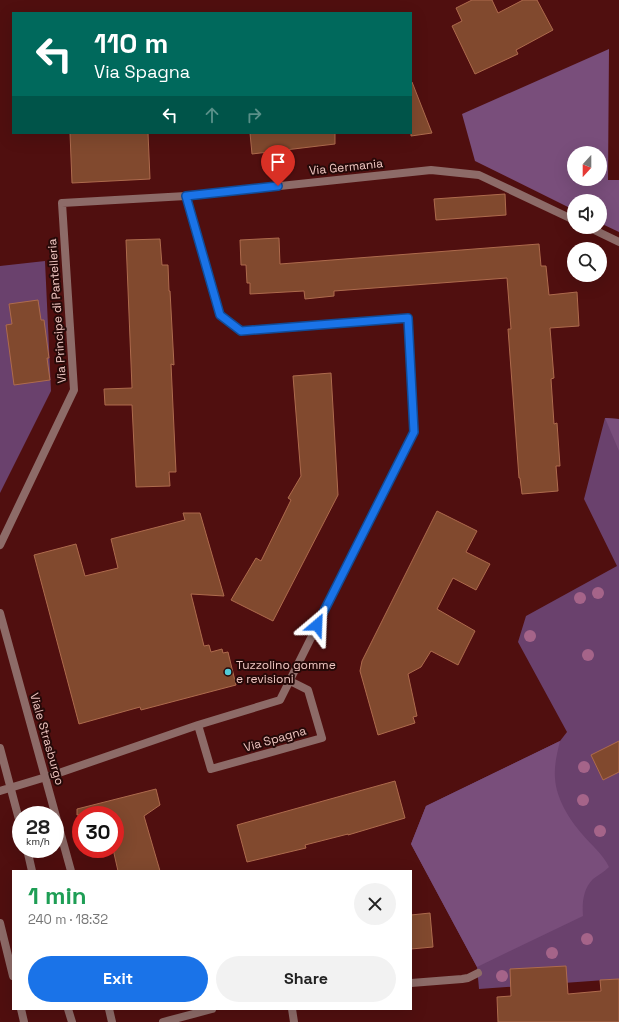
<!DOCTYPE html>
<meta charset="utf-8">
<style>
:root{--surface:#fff;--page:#f2f2f2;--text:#222;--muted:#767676;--accent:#1a73e8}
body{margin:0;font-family:"Space Grotesk",sans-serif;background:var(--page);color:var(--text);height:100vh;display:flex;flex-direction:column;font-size:15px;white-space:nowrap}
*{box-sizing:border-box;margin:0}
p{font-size:13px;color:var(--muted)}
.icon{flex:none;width:22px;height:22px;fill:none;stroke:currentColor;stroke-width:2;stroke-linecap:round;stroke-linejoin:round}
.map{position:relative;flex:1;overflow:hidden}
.drawer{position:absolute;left:12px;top:870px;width:400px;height:140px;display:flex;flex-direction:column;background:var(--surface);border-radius:0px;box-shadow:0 4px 16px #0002}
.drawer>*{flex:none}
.guide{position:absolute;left:12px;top:12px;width:400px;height:122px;border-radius:0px;box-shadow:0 4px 16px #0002;background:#00695c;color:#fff;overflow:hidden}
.needle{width:26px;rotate:201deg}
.fabs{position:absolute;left:567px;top:146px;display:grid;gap:8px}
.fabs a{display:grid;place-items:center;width:40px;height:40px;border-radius:50%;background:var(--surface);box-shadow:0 4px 16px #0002;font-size:20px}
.speed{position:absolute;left:12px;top:806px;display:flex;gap:8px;font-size:20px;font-weight:700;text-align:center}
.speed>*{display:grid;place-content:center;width:52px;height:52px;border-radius:50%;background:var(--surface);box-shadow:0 4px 16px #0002;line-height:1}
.speed small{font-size:10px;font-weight:400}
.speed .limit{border:6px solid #d22;background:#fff;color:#111}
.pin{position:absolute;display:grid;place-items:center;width:34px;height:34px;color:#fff;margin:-41px -17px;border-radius:50% 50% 50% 0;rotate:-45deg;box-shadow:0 0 4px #0007}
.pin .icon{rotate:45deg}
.me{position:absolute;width:44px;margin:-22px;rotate:26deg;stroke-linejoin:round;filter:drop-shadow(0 0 3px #0008)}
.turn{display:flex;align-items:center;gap:14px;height:84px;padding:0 16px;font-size:18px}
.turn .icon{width:52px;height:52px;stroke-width:2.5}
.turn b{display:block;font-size:28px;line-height:34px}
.lanes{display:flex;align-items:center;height:38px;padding:0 16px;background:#0003;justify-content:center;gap:20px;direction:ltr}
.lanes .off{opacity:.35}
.round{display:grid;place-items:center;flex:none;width:42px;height:42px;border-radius:21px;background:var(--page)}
.summary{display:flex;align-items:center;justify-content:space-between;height:68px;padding:0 16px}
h1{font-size:24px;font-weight:800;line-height:30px;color:#1e9e55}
.cta{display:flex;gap:8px;margin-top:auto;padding:8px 16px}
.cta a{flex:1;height:46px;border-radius:24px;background:var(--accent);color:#fff;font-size:16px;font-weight:800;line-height:46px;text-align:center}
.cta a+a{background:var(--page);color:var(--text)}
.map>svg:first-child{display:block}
.green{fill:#6a416d}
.forest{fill:#794e7b;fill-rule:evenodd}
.building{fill:#81492e;stroke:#ae6b4d}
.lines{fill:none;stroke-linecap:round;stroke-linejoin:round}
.minor{stroke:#8d6b68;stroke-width:8}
.tertiary{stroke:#8d6b68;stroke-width:8}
.tree{fill:#a56489}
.route-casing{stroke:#114b97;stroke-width:10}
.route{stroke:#1a73e8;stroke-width:7}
.poi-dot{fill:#52cbd8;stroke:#250908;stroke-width:1.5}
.labels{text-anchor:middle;stroke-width:4;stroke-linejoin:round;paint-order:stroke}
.street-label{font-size:12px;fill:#efc6c1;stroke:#250908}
.poi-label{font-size:12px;fill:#efc6c1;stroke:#250908;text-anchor:start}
</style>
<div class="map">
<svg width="619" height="1022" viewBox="0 0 619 1022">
<rect width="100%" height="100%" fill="#500f0f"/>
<!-- green -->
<path class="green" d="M45,261L51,391L0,493V266Z
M605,418L619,419V979L479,989L477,967L411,844L426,806L560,741L567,732L518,642L526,616L617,566L584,499Z"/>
<!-- forest -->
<path class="forest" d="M609,49L608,180H619V232L600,223V201H574V210L475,161L462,114ZM574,153H600V179H574Z
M605,418L619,419V451Z
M560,741C557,753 554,766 555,778C556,798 569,819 582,834C591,845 603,854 609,867C604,872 598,875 593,879C583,889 582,903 583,916L477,967L411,844L426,806Z"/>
<!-- building -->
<path class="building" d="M472,0H492L498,13L523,0H537L553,30L516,50L518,54L475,74L452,26L462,21L456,8Z
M411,82H412L432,133L411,136Z
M70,133H148L150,179L72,183Z
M250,133H335V144L252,154Z
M505,194L506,215L436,220L434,199Z
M279,238L280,264L539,244L541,266H546L549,295L577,292L579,326L550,328L554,378L551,379L554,424L557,423L560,466H556L558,491L522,494L520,478H519L508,329H511L507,278L334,291V296L305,299L304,291L250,294V283H247L246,265H241L240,240Z
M160,239L162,265H168L169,291H170L174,365L171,364L176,472H169L170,486L136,487L132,405H105L104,389L132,388L126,240Z
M38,300L41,320H44L49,358H47L50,380L14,385L6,325L12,324L9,304Z
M331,373L338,495L273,621L231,600L256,558L261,561L291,500L288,498L301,476L293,376Z
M437,511L477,531L466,552L490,564L476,590L453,578L437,609L475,631L458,665L431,651L421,667L408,674L417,716L413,717L415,723L378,735L360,671L362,661Z
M183,513H200L224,596L191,594L204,646L209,645L211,652L222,649L223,653L228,652L236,685L141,710L140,707L79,724L34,555L76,544L85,576L118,568L111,539L185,520Z
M619,741V772L603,780L591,755Z
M395,781L405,818L348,835V834L305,845L306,848L247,862L237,825Z
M156,789L160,805L144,816L160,871H118L113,849H115V815H77V809Z
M430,913L433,947L411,949V915Z
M566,966L568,994L601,991L600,980L619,979V1022H498L497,997L511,996L510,969Z"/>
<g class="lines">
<!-- minor -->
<path class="minor" d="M588,227L619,242
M0,545L74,390L62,203L186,196L431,170L479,175L574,220
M0,613L71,871
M198,725L211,769L322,738L308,690L290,681
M0,748L21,827
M0,791L56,774L198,725L280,700L414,432L408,318L241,331L220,315L186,196
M27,849L32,871
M411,983L462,979L468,978L478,973
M68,1009L72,1022
M109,1009L112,1022
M292,1009L294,1022
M163,1022L212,1009"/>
<!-- tertiary -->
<path class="tertiary" d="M0,923L13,976
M21,1009L24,1022"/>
</g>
<!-- trees -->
<g class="tree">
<circle cx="598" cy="593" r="6"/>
<circle cx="580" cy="598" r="6"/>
<circle cx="530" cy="636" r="6"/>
<circle cx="588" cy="655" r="6"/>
<circle cx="584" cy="767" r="6"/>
<circle cx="583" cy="800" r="6"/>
<circle cx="600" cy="831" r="6"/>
<circle cx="587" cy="939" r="6"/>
<circle cx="552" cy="953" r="6"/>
<circle cx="502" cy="976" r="6"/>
</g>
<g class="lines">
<!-- route casing -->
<g class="route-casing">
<path id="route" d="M278,186L186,196L220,315L241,331L408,318L414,432L317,625"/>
</g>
<!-- route -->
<use href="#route" class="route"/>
</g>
<!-- markers -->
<circle class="poi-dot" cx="228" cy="672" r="4"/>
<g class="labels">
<!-- street labels -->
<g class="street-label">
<text transform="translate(346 167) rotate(-6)" y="4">Via Germania</text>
<text transform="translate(57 311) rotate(-94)" y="4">Via Principe di Pantelleria</text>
<text transform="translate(47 739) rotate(74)" y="4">Viale Strasburgo</text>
<text transform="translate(275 739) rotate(-16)" y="4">Via Spagna</text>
</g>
<!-- poi labels -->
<g class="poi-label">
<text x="236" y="669">Tuzzolino gomme<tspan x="236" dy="14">e revisioni</tspan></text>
</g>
</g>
</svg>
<div class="fabs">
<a><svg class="needle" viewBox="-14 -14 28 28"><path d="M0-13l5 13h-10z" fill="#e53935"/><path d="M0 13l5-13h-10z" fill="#767676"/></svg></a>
<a><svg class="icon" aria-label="sound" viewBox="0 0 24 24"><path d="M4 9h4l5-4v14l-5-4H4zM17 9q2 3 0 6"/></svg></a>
<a><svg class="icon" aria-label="search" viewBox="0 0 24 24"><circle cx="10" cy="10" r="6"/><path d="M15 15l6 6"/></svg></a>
</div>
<div class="speed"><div>28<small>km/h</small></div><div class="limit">30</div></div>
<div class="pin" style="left:278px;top:186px;background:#d93025"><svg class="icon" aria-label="arrive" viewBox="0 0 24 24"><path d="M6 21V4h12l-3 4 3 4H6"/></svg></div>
<svg class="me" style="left:317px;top:625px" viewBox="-20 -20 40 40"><path d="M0-17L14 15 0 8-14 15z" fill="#1a73e8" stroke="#fff" stroke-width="4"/></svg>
<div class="guide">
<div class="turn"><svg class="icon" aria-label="left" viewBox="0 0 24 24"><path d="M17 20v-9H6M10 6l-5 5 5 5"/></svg><div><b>110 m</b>Via Spagna</div></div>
<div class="lanes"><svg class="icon" aria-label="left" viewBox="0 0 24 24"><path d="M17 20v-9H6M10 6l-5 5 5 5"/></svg><svg class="icon off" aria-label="ahead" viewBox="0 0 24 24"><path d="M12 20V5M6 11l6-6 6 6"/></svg><svg class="icon off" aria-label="right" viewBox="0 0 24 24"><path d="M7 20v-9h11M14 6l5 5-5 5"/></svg></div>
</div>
<section class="drawer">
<div class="summary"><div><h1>1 min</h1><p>240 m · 18:32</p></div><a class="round"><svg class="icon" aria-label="close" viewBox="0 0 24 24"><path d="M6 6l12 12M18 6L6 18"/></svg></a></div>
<div class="cta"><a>Exit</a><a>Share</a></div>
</section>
</div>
